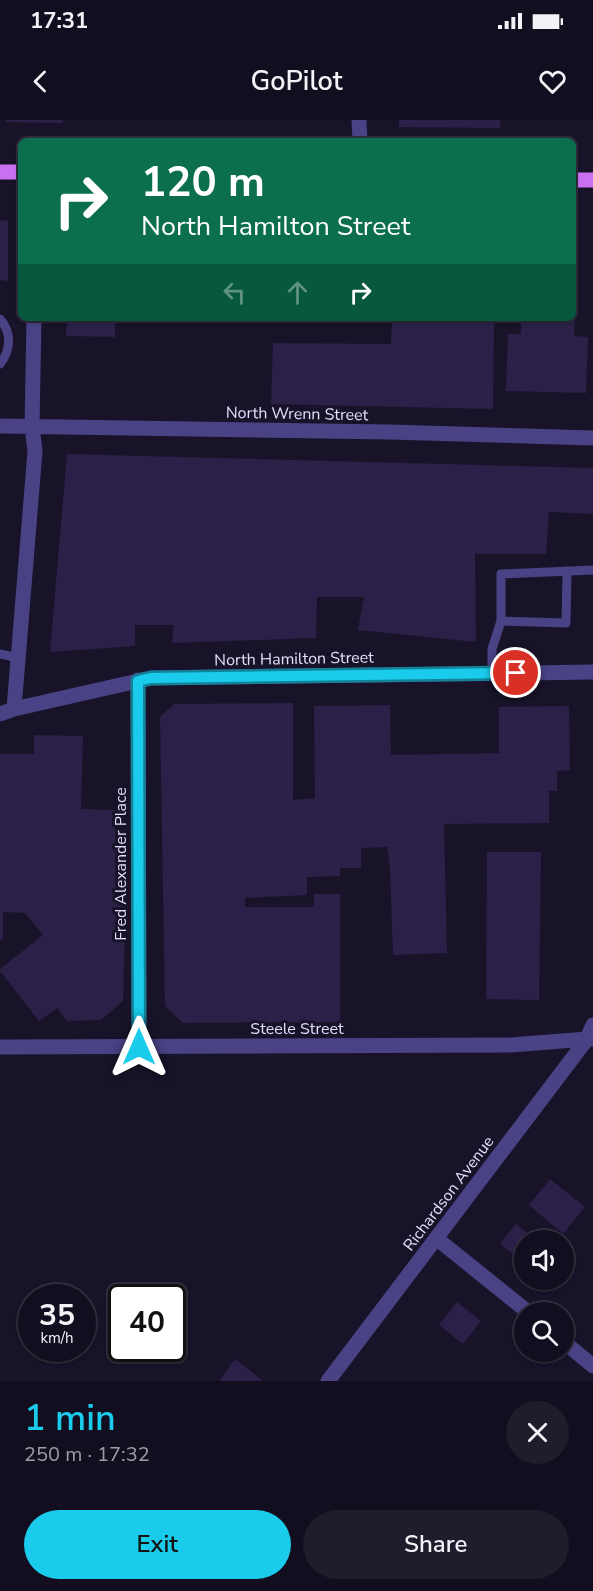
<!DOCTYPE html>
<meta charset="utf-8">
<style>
:root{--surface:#120e1f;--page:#1f1c2c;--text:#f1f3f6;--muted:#9c9ca4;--line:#312e3d;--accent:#1bcbeb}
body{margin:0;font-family:"Nunito Sans",sans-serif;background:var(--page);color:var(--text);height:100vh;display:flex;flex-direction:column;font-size:22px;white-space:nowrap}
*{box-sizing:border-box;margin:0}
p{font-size:20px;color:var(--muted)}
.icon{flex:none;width:33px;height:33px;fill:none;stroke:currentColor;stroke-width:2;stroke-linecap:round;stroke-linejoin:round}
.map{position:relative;height:1261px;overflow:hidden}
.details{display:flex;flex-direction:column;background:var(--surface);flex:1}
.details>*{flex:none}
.hud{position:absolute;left:18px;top:18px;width:558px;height:183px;border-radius:9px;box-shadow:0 2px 4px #0004,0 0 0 2px var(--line);background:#0b6e4f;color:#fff;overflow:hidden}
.fabs{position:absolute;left:514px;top:1110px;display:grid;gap:12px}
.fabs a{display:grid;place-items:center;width:60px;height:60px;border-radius:50%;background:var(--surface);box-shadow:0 2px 4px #0004,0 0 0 2px var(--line);font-size:30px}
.speed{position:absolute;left:18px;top:1164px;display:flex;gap:12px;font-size:30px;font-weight:700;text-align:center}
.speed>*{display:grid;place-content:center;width:78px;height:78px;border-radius:50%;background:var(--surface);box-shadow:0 2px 4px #0004,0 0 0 2px var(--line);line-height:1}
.speed small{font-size:15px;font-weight:400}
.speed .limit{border:3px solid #111;border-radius:9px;background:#fff;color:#111}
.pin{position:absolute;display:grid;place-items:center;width:51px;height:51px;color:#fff;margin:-26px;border:3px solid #fff;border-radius:50%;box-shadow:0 2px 6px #0007}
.me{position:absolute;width:66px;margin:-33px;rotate:0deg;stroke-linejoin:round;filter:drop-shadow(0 0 4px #0008)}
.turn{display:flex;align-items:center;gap:21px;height:126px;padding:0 24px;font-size:27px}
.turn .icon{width:78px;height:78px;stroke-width:2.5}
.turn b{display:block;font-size:42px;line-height:51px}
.lanes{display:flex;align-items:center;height:57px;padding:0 24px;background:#0003;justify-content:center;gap:30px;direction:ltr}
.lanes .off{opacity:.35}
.round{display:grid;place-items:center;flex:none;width:63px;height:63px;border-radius:32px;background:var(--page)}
.headline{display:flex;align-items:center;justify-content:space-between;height:102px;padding:0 24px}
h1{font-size:36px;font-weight:600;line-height:45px;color:var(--accent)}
.cta{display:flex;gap:12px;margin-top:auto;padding:12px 24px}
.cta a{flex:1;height:69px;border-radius:36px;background:var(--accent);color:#111;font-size:24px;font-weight:600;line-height:69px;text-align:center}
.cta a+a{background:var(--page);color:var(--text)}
.status{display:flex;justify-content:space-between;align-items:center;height:42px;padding:0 30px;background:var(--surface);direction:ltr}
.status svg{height:16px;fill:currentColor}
header{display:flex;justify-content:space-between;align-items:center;height:78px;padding:0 24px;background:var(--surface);font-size:27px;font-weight:600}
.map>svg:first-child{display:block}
.building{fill:#2b2148}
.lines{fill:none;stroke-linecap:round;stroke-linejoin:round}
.service{stroke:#494284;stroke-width:9}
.minor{stroke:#494284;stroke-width:15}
.tertiary{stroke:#494284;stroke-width:15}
.primary{stroke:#c86ff2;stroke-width:15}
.route-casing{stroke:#128499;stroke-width:15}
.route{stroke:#1bcbeb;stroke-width:10}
.labels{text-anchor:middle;stroke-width:6;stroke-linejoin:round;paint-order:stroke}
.street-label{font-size:16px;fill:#e3defc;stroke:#181329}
</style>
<div class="status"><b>17:31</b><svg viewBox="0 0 49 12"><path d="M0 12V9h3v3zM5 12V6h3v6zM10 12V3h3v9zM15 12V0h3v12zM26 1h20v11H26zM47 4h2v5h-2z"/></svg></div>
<header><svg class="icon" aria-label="back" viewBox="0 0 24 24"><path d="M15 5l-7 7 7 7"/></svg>GoPilot<svg class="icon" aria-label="heart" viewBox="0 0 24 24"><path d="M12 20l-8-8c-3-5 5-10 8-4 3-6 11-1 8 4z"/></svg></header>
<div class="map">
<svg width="593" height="1261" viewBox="0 0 593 1261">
<rect width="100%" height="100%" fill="#181329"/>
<!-- building -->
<path class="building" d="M6,0H63V3L6,2Z
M399,0H500V8L399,7Z
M0,100L8,101V161L0,160Z
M573,137H577L575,191H573Z
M67,198H115V217L66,216Z
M392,198H494L493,289L271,284L273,223L391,224Z
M521,198H575L574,216L588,217L586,273L506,271L508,214H521Z
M67,334L593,348V394L549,392L546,434H475L476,522L358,510L364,477H317L316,518L172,523L174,505H135V526L50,532Z
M293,583V680L315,678L314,586L390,585L391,635L499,633V587L569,586L570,650L557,651V671H549V703L444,704L447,833L393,835L390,747L387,727L361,728V748H340V756L307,757V775L245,778V787H314V774H340V902L183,903L165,886L160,597L174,584Z
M34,615L83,616L81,689L116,690L115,727H127L123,881L101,900L67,901L57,888L39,901L0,851V849L43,815L25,793L3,792V819L0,821V634H34Z
M487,732H541L539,880L486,879Z
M550,1059L585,1087L563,1114L529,1085Z
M516,1104L536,1120H525V1138L522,1142L500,1123Z
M457,1182L481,1201L463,1224L439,1205Z
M235,1239L263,1261H219Z"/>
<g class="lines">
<!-- service -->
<path class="service" d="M0,199C12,213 11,230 0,244
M567,451L566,503L501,501V454L593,450
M0,534L18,538
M492,553V529L501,501"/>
<!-- minor -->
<path class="minor" d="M359,0L360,21
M436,1118L528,1192
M564,1222L593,1246
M328,1261L587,919H593"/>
<!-- tertiary -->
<path class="tertiary" d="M0,306L390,312L593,318
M138,560L139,927
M14,589L35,331L32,307L34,198
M0,594L14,589L151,558L593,552
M0,927L511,925L587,919L593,905"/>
<!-- primary -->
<path class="primary" d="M0,52H21
M573,60H593"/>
</g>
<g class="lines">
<!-- route casing -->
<g class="route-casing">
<path id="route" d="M139,927L138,561L151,558L516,553"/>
</g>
<!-- route -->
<use href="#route" class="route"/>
</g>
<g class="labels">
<!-- street labels -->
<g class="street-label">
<text transform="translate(297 293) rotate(1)" y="6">North Wrenn Street</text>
<text transform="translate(294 538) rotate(-1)" y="6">North Hamilton Street</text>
<text transform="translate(120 744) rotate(-90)" y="6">Fred Alexander Place</text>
<text x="297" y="914">Steele Street</text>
<text transform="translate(448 1073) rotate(-53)" y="6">Richardson Avenue</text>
</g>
</g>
</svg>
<div class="fabs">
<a><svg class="icon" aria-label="sound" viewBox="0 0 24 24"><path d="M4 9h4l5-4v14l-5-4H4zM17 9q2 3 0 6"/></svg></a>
<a><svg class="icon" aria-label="search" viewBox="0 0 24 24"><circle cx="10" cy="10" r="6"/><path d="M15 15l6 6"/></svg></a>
</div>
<div class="speed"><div>35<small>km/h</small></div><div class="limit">40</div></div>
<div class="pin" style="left:516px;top:553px;background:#d93025"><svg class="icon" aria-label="arrive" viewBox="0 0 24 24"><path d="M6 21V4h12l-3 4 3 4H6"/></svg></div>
<svg class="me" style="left:139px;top:927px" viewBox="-20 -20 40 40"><path d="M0-17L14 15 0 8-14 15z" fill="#1bcbeb" stroke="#fff" stroke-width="4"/></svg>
<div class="hud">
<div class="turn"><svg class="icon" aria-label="right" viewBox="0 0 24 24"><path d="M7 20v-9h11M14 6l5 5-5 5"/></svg><div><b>120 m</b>North Hamilton Street</div></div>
<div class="lanes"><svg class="icon off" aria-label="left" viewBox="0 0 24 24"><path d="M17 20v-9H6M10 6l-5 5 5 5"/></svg><svg class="icon off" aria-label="ahead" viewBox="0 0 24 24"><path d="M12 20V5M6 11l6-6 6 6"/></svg><svg class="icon" aria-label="right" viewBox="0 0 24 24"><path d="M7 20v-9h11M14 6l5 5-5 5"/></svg></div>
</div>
</div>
<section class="details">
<div class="headline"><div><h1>1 min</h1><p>250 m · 17:32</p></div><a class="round"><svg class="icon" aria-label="close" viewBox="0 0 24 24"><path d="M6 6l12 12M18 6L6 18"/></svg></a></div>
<div class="cta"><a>Exit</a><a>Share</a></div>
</section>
